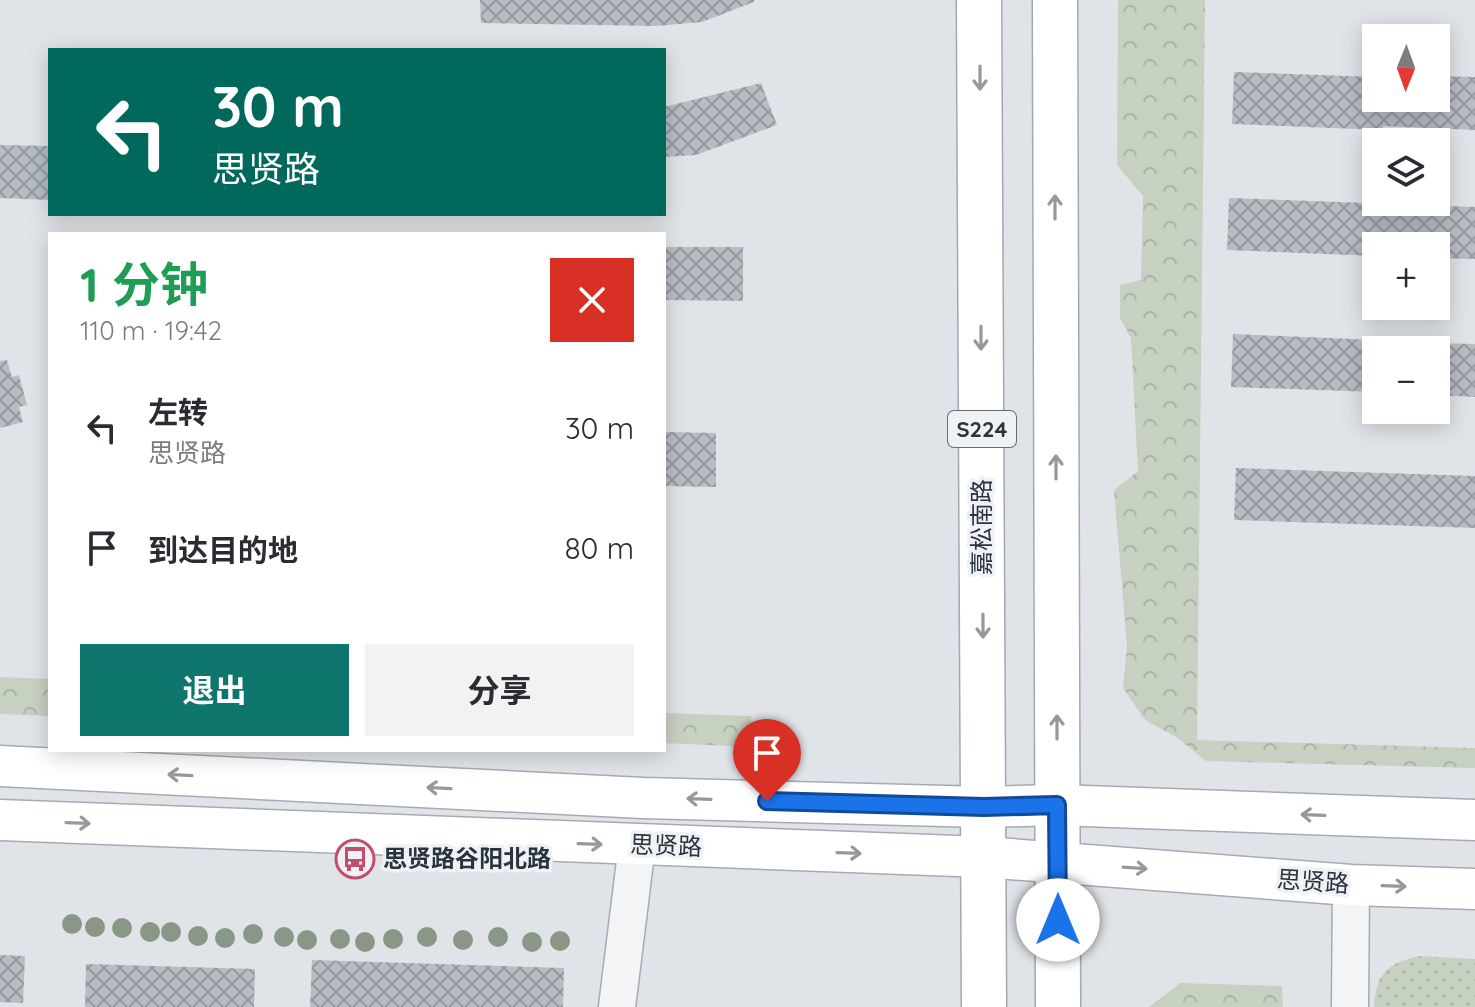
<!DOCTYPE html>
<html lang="zh">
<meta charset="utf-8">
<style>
:root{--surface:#fff;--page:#f2f2f3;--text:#2b2b33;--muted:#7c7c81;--accent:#0f766e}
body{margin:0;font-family:Quicksand,"Noto Sans SC",sans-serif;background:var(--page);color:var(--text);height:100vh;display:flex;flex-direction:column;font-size:30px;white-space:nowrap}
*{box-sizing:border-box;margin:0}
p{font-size:26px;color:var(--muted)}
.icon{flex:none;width:44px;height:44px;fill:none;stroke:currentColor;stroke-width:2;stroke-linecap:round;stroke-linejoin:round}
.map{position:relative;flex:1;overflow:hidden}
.panel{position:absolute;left:48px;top:232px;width:618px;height:520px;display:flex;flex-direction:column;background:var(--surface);border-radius:0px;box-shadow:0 4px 20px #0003}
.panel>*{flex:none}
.guide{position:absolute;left:48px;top:48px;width:618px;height:168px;border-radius:0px;box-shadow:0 4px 20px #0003;background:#00695c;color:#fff;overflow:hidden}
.needle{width:52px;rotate:181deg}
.tools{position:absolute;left:1362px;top:24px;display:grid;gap:16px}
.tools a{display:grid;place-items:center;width:88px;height:88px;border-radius:0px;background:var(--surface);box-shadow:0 4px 20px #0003;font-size:40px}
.pin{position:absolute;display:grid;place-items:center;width:68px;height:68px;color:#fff;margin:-82px -34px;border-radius:50% 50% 50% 0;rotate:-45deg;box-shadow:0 0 8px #0007}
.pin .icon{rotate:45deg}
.me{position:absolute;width:88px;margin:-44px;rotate:0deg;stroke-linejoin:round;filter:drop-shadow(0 0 6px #0008)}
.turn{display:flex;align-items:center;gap:28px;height:168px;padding:0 32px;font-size:36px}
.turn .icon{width:104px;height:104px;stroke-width:2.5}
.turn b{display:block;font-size:56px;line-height:68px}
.round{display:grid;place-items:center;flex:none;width:84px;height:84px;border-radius:0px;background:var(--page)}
.summary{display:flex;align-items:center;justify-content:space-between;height:136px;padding:0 32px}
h1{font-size:48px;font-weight:700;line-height:60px;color:#1e9e55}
.button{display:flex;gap:16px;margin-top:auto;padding:16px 32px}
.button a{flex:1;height:92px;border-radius:0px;background:var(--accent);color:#fff;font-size:32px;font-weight:700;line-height:92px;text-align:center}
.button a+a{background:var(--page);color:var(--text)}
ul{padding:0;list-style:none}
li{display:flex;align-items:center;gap:24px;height:120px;padding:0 32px}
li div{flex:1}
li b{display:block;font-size:30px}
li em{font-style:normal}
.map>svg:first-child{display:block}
.forest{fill:url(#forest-crowns)}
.park{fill:url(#park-dots)}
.building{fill:url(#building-cross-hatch)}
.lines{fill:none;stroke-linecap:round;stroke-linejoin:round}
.tertiary-casing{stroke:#a6abb2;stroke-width:39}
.secondary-casing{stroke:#a6abb2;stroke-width:43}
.primary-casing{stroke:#a0a9b2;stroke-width:47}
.tertiary{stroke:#f2f4f6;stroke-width:36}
.secondary{stroke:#fff;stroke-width:40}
.primary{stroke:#fff;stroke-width:44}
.tree{fill:#899787}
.oneway{stroke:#94999e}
.route-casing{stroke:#114b97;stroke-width:20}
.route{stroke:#1a73e8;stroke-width:14}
.labels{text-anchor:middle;stroke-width:7;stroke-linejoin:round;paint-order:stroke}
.shield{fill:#eff2f5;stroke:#656c75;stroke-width:2}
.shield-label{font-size:22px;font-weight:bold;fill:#2a333e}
.street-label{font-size:24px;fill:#2a333e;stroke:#eff2f5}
.poi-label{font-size:24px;font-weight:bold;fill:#2a333e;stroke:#eff2f5;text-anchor:start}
</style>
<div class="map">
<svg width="1475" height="1007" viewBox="0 0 1475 1007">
<defs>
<pattern id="forest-crowns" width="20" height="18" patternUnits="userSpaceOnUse" patternTransform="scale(2)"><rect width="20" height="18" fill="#c7d1c2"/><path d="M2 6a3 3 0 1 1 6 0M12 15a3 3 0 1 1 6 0" fill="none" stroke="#abb4a8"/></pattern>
<pattern id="park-dots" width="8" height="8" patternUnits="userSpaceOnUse" patternTransform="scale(2)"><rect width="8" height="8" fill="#c7d1c2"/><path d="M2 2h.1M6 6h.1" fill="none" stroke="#abb4a8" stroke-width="1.8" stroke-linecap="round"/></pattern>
<pattern id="building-cross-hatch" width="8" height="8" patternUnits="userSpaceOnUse" patternTransform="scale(2)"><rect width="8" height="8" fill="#b7bdc4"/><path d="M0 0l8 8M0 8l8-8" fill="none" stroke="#959aa1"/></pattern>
</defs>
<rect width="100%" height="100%" fill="#e0e4e8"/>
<!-- forest -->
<path class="forest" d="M1118,0H1205L1197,740L1475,748V768L1206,761L1176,737L1145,720L1123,688L1127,646L1114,490L1138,471L1131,338L1120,318V285L1141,280L1143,196L1117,165Z
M0,677L50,679V716L0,714Z
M664,713L751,716L753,747L664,743Z
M1180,983L1282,986L1283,1007H1149Z"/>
<!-- park -->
<path class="park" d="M1420,956L1475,959V1007H1374C1376,972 1388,963 1420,956Z"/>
<!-- building -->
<path class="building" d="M480,0H754V2L702,22L656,26L481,23Z
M1234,72L1376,77V98H1436V76L1475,77V130L1383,126V130L1232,124Z
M761,83L777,125L696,155L664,157V107Z
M0,145L50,146V200L0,198Z
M1229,198L1475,207V259L1436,258V246H1376V256L1227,250Z
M664,247H743V301L664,300Z
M1233,334L1376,340V392L1231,387Z
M1436,343L1475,344V397L1436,395Z
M7,360L12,377L19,375L27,405L19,407L23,422L0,428V361Z
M664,432L716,433V487L664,486Z
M1236,468L1475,476V528L1234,520Z
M0,955L25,956L23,1003L0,1002Z
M312,960L564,968L563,1007H310Z
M86,964L255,969L254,1007H85Z"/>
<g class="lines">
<!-- tertiary casing -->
<g class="tertiary-casing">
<path id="tertiary" d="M617,1007L637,845
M1350,1007L1351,885"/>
</g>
<!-- secondary casing -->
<g class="secondary-casing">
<path id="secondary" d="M0,766L643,798L984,807L1057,805L1475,820
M0,820L984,857L1351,885L1475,889"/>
</g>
<!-- primary casing -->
<g class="primary-casing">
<path id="primary" d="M979,0L984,1007
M1055,0L1058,1007"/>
</g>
<!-- tertiary -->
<use href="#tertiary" class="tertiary"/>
<!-- secondary -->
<use href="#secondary" class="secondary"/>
<!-- primary -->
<use href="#primary" class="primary"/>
</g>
<!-- trees -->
<g class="tree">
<circle cx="72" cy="924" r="10"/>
<circle cx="95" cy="927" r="10"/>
<circle cx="122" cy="928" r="10"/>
<circle cx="150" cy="932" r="10"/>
<circle cx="171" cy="932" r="10"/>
<circle cx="253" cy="934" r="10"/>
<circle cx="198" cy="936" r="10"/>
<circle cx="284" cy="937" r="10"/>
<circle cx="427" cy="937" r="10"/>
<circle cx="498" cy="937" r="10"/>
<circle cx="225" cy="938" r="10"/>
<circle cx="340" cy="939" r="10"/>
<circle cx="393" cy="939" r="10"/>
<circle cx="307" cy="940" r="10"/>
<circle cx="463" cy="940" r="10"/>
<circle cx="560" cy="941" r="10"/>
<circle cx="365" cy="942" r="10"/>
<circle cx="532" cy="942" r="10"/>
</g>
<!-- one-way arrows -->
<defs><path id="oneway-shaft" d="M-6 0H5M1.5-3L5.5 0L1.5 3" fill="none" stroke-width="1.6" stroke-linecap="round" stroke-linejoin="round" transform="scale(2)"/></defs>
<g class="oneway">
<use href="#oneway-shaft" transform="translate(980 78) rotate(90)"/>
<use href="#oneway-shaft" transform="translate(1055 207) rotate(-90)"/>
<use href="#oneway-shaft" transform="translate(981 338) rotate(90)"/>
<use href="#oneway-shaft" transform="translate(1056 467) rotate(-90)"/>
<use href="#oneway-shaft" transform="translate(983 626) rotate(90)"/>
<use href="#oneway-shaft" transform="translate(1057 727) rotate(-90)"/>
<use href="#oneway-shaft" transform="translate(180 775) rotate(-177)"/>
<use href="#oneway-shaft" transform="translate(439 788) rotate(-177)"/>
<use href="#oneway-shaft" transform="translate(699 799) rotate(-178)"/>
<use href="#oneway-shaft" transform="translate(1313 815) rotate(-178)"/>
<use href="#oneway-shaft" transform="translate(78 823) rotate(2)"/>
<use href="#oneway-shaft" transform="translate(590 844) rotate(2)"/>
<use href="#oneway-shaft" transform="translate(849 853) rotate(2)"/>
<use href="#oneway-shaft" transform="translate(1135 868) rotate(4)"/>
<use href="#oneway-shaft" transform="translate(1394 886) rotate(2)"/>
</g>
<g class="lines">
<!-- route casing -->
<g class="route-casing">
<path id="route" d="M767,801L984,807L1057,805L1058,920"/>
</g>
<!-- route -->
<use href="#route" class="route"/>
</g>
<!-- icons -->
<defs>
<g id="bus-ring" transform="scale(2)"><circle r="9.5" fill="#eff2f5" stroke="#c34e6c" stroke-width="1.5"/><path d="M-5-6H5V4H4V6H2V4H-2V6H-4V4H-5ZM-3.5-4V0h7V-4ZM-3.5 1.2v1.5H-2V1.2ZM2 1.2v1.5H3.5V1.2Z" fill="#c34e6c"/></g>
</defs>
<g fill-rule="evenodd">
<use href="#bus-ring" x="355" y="859"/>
</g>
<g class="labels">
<!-- shield labels -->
<rect class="shield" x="948" y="411" width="68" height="36" rx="6"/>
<g class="shield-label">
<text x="982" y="437">S224</text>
</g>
<!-- street labels -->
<g class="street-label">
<text transform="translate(982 527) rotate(-90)" y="8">嘉松南路</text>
<text transform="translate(666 846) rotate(2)" y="8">思贤路</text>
<text transform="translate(1313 882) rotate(4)" y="8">思贤路</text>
</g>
<!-- poi labels -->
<g class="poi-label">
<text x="383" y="867">思贤路谷阳北路</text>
</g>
</g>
</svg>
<div class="tools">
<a><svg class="needle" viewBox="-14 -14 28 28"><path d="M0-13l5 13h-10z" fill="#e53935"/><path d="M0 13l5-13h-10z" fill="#7c7c81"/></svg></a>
<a><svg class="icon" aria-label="layers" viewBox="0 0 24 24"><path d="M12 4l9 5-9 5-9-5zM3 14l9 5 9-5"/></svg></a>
<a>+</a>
<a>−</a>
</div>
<div class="pin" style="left:767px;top:801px;background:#d93025"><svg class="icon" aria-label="arrive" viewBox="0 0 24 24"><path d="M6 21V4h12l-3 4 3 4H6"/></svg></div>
<svg class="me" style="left:1058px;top:920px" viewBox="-20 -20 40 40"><circle r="19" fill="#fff"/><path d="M0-13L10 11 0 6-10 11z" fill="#1a73e8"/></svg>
<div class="guide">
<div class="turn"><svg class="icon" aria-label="left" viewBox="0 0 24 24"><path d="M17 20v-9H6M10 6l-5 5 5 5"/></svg><div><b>30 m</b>思贤路</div></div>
</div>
<section class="panel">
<div class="summary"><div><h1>1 分钟</h1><p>110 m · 19:42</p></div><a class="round" style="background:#d93025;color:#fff"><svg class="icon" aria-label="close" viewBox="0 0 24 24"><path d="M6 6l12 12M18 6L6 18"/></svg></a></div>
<ul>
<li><svg class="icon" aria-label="left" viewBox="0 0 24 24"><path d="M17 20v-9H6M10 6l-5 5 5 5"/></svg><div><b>左转</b><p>思贤路</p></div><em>30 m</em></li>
<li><svg class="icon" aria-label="arrive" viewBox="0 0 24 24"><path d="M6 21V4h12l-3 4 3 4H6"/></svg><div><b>到达目的地</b></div><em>80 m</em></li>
</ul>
<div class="button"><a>退出</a><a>分享</a></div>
</section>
</div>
